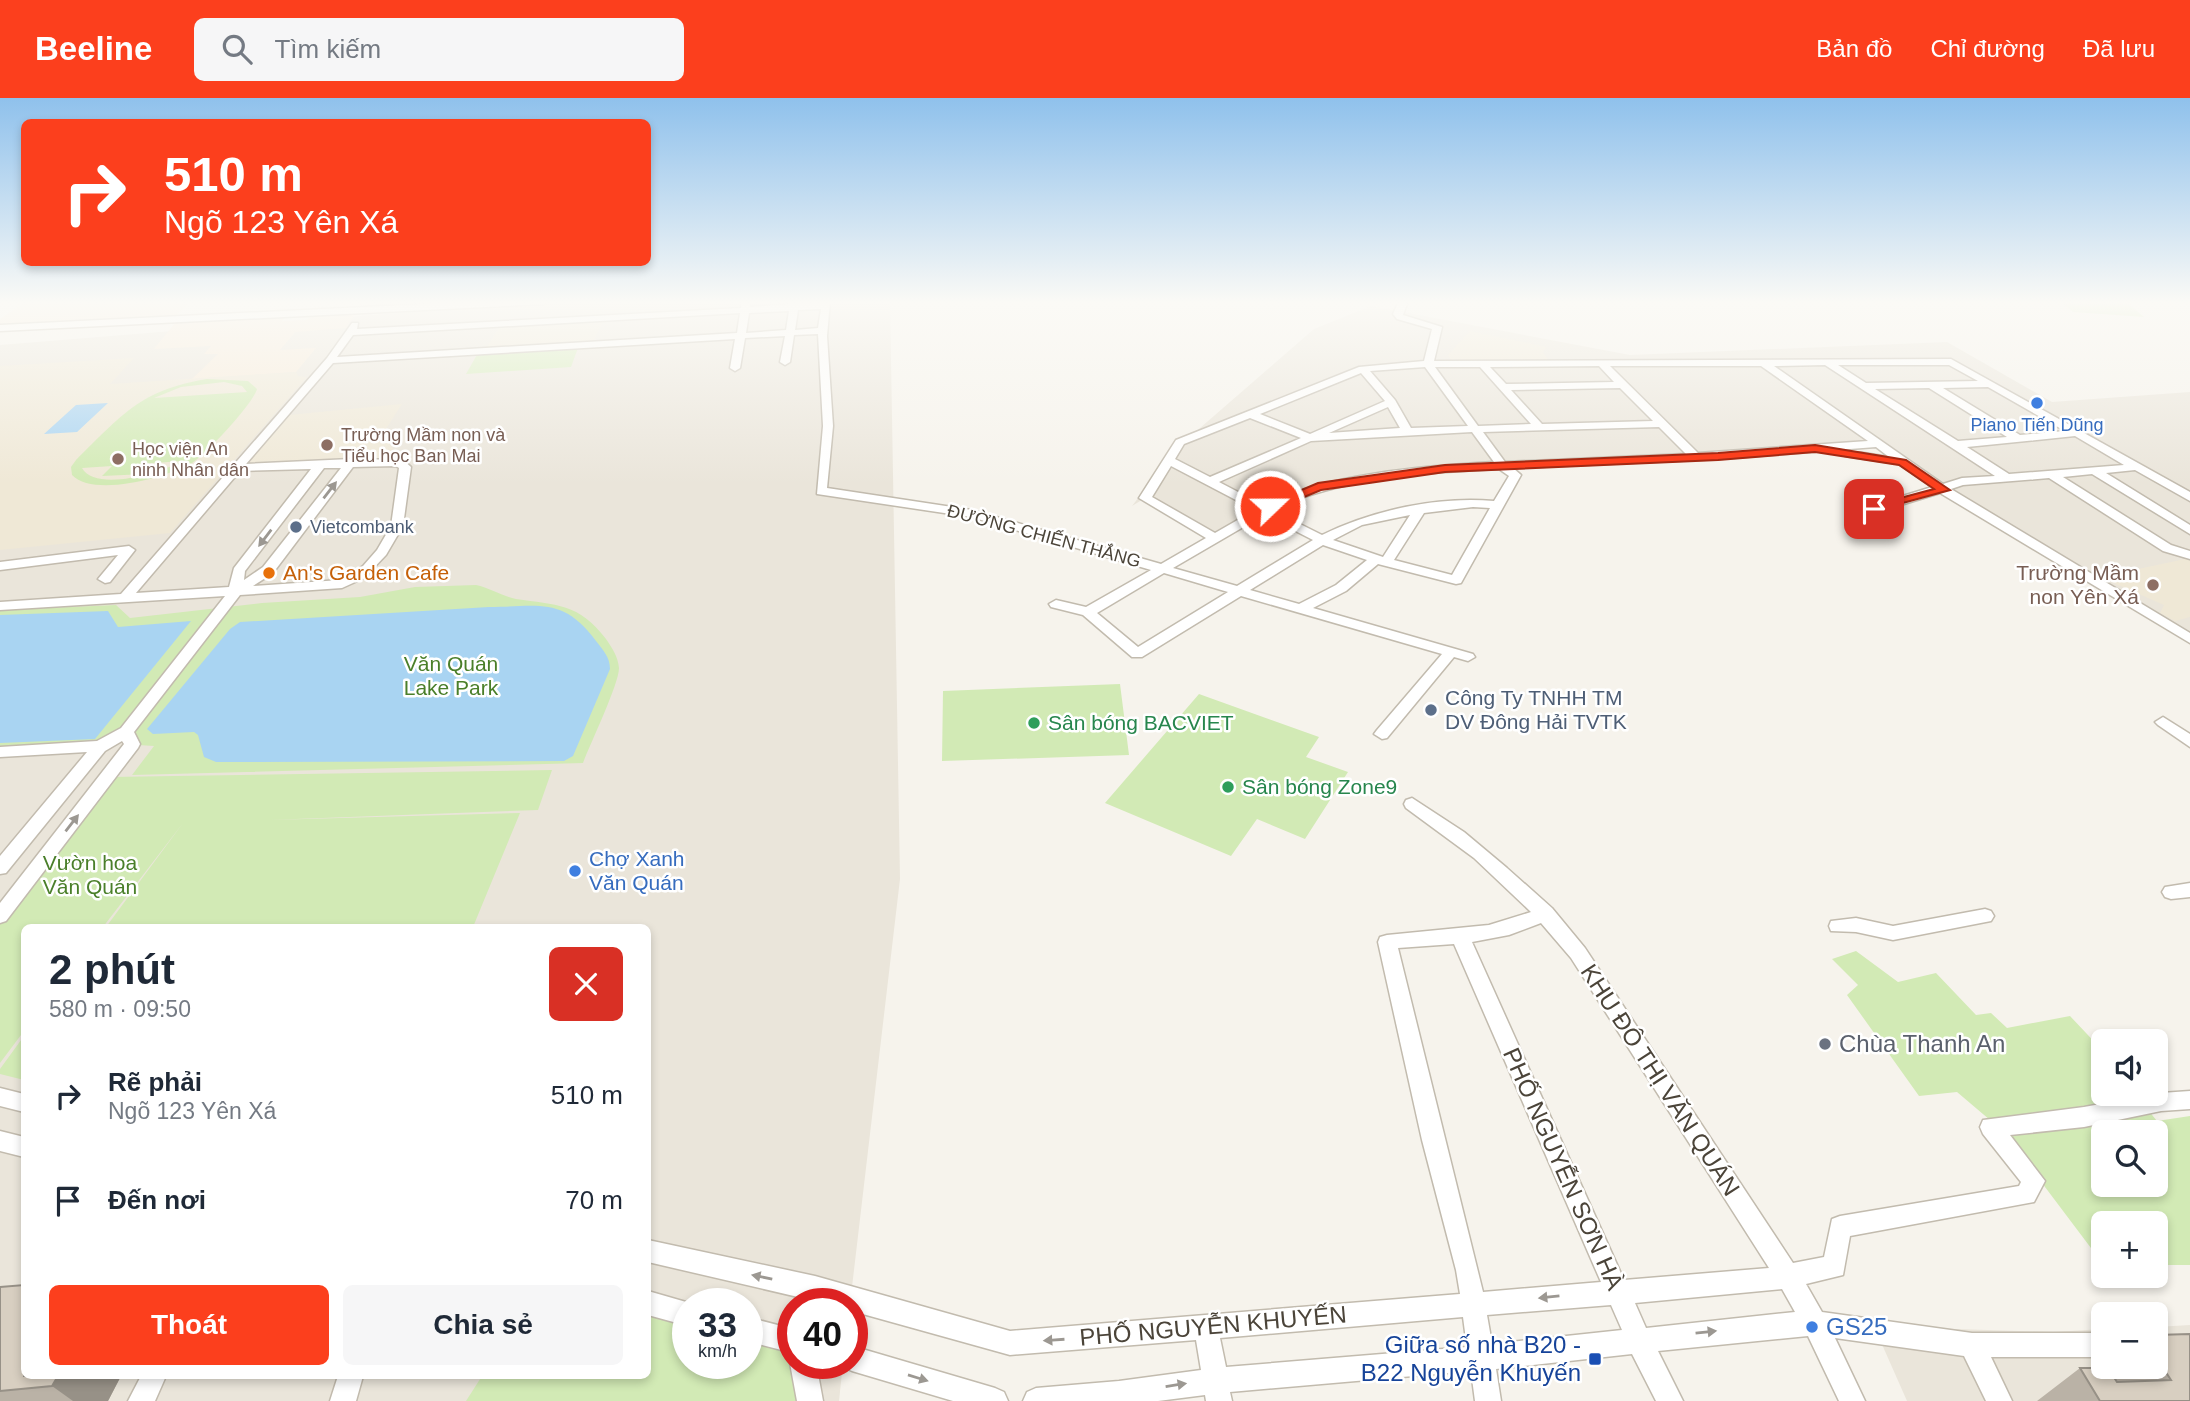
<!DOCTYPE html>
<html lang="vi">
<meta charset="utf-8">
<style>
:root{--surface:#fff;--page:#f6f6f7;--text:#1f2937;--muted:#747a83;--accent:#fc3f1d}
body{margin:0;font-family:Arial,sans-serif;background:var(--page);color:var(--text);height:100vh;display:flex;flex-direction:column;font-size:26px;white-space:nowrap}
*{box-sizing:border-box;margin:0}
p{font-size:23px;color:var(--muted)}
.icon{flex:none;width:38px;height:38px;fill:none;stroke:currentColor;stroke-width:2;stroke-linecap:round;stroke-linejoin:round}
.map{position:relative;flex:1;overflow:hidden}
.drawer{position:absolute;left:21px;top:826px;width:630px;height:455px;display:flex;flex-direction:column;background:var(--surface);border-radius:10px;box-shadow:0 4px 10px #0003}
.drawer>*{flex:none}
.guide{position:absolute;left:21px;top:21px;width:630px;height:147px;border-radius:10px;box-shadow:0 4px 10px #0003;background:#fc3f1d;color:#fff;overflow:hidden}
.buttons{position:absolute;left:2091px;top:931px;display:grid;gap:14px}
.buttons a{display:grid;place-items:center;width:77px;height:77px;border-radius:10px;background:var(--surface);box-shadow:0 4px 10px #0003;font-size:35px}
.speed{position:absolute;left:672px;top:1190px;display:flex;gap:14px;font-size:35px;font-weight:700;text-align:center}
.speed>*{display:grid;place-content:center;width:91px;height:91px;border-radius:50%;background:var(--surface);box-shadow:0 4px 10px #0003;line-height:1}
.speed small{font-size:18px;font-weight:400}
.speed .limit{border:10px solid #d22;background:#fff;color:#111}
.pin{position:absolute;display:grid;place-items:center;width:60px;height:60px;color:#fff;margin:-30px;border-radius:14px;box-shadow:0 4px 10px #0006}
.me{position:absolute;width:77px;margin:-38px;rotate:68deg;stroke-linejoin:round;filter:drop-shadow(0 0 5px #0008)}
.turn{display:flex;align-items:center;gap:24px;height:147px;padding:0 28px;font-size:32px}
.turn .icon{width:91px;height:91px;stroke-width:2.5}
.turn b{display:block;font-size:49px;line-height:60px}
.round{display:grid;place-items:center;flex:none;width:74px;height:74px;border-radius:10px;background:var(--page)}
.head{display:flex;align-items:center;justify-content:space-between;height:119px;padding:0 28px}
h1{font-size:42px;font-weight:700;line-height:52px}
.button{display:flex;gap:14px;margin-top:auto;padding:14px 28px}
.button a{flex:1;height:80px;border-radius:10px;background:var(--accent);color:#fff;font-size:28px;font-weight:700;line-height:80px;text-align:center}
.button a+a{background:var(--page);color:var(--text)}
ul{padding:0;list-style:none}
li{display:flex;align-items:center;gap:21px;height:105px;padding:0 28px}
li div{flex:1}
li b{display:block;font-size:26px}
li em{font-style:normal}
header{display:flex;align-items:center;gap:42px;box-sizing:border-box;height:98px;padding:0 35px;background:var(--accent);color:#fff}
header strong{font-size:33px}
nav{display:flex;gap:38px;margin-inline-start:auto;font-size:24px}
.search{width:490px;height:63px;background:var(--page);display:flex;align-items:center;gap:18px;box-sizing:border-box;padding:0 24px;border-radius:10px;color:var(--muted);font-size:26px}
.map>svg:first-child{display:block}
.residential{fill:#eae5da;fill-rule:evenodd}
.commercial{fill:#f7ead8}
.education{fill:#efe8d6}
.green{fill:#d2eab5;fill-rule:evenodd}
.water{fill:#a9d4f2}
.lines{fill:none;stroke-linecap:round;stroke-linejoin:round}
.minor-casing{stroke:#c2bbae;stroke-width:3}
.minor{fill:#fff;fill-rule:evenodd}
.wall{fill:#bab2a6}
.shaded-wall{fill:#979187}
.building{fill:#d8cfc1;stroke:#979187;stroke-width:2}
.oneway{fill:#9c9892}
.route{fill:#fc3f1d;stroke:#a42913;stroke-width:2}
.shop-dot{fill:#3f7fe0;stroke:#fff;stroke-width:2.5}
.education-dot{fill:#8d6e63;stroke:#fff;stroke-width:2.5}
.service-dot{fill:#5c6f8a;stroke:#fff;stroke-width:2.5}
.food-dot{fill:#e8710a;stroke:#fff;stroke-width:2.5}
.leisure-dot{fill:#2e9e5b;stroke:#fff;stroke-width:2.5}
.worship-dot{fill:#6b7280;stroke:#fff;stroke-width:2.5}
.transit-dot{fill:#1a4fb4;stroke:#fff;stroke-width:2.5}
.labels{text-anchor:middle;stroke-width:5;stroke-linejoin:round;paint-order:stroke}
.far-shop-label{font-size:18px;fill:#366cbe;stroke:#fff}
.far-education-label{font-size:18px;fill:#785e54;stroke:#fff;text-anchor:start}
.far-service-label{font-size:18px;fill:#4e5e75;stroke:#fff;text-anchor:start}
.far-street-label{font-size:18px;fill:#4b4439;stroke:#fff}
.food-label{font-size:21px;fill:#c56008;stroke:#fff;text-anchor:start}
.education-label{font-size:21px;fill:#785e54;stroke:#fff;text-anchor:end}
.park-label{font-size:21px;fill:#4a7f2a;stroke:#fff}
.service-label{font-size:21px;fill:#4e5e75;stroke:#fff;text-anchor:start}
.leisure-label{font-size:21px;fill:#27864d;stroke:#fff;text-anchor:start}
.shop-label{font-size:21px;fill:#366cbe;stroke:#fff;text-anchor:start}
.near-worship-label{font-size:24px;fill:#5b616d;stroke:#fff;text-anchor:start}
.near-street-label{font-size:24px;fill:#4b4439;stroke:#fff}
.near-shop-label{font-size:24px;fill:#366cbe;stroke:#fff;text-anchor:start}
.near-transit-label{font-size:24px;fill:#164399;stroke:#fff;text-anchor:end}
</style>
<header>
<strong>Beeline</strong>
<div class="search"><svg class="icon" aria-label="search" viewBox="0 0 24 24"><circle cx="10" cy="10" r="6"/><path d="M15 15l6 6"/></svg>Tìm kiếm</div>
<nav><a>Bản đồ</a><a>Chỉ đường</a><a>Đã lưu</a></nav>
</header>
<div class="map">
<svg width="2190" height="1303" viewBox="0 0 2190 1303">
<rect width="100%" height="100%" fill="#f6f3ec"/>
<!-- residential -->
<path class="residential" d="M546,203H890L900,781L850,1206H793V1265H843L839,1303H0V247ZM24,830H648V1278H24ZM688,1206H747V1265H688Z
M1371,208L1630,257L1947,244L2052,304L2190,294V539L1875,346L1445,370L1325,387L1214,439L1145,400L1132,408L1177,350L1314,231Z
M1873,1226L1894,1229L2053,1234L2103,1231L2104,1269H2156V1229L2190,1227V1303H1907Z"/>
<!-- commercial -->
<path class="commercial" d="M192,203L174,219L0,228V221L24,205Z
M355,216L346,230L295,234L280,252L316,250L296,274L192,281L218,256H204L211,248L154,251L175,225L285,219L282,223L307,222L311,218Z"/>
<!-- education -->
<path class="education" d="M604,222L592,245L486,250L501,227Z
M1470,233L1546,249L1543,254L1549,263L1452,264L1448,257Z
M134,260L110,286L296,274L298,278L307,279L170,435L0,452V268Z
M402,306L382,337L398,357L397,360L246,368L289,317Z
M2190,460V519L2175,523L2160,515L2164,507L2100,479Z"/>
<!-- green -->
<path class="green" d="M2060,203H2125L2144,219L2073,214Z
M579,247L571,269L466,276L478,255Z
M207,281L248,283L257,291C253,306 206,356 192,365C168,379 94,400 72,377L71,369L76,362C122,317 140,292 207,281ZM224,284L242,288L247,294L154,300L181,289ZM182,363C163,374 96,395 82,370L112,368L102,378L146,376L156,366H141Z
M476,487C490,490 505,499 516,501C556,507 579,505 606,541C612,550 618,558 619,570C619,586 590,646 583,665L132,677L154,648L138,647L130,641L0,652V512L116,507L130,520L262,505L360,499L415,489Z
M1120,586L1129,657L942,663L943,593Z
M1199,596L1319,639L1306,659L1348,674L1305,741L1257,721L1231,758L1105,705Z
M552,672L538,712L269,722L520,715L473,829H106L183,725L103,829L24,830V933L0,965V823L110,679Z
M1856,853L1898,884L1936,875L1976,917L1991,915L2007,930L2070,918L2103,953L2104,996H2145L2151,1001L1990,1022L1957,994L1919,998L1847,897L1858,887L1832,861Z
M24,938V982L0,976V971Z
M2148,1012L2157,1023L2190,1018V1167H2156V1125H2104L2103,1166L2005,1036L2121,1023ZM2104,1034H2156V1087H2104Z
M648,1209L688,1220V1265H747V1235L793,1247V1265L806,1303H466L482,1278H648Z"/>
<!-- water -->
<path class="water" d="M108,305L77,334L44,336L76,307Z
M489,509C538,509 563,498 596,543C603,552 610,559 610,571L573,658L564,663L216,664L204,659L198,637L194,634L153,636L147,631L230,531L240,524Z
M108,513L118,529L191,523L95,641L0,645V517Z"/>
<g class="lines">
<!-- minor casing -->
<g class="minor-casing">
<path id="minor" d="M485,203H548L544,206L0,233V227Z
M742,203H751L750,209L830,203L827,238L833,328L827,390L972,412L1161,466L1206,440L1139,400L1176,342L1359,269L1424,263L1432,231L1397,221L1393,216L1399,203H1408L1403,217L1442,229L1434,263L1951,261L2190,394V403L2135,372L2106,375L2190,427V436L2092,376L2063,379L2171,447L2190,453V461L2163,453L2049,380L1963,387L1951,391L2190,535V545L1940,395L1878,414H1870V408L1932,389L1899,366L1845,358L1839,355L1845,352L1889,359L1876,349L1718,361L1513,370L1521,377L1461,485L1456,486L1378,466L1346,493L1313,510L1473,556L1475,559L1468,563L1454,559L1387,640L1382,641L1374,636L1377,632L1442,556L1241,498L1142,559H1132L1083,517L1051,509L1049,506L1056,502L1086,509L1151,472L971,419L817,396L823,328L818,236L794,237L790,264L785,267L780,264L785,238L745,240L740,270L735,273L730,270L735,241L333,265L246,366L351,361L403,362L411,369L403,428L386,457L364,480L342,490L240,497L134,634L140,646L138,650L6,823L0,825V805L124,646L122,643L105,653L6,775L0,776V758L87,654L0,659V649L97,643L121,630L225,498L0,512V504L121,496L327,260L352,225H358L357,231L741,210ZM821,211L818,230L795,232L798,212ZM789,213L786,232L746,235L749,215ZM740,215L737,235L337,259L353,237ZM1825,267L1995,378L1962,380L1943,386L1774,268ZM1838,267H1949L1978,283L1866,285ZM1599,268L1614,284L1506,286L1490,269ZM1610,268H1761L1868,343L1698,355ZM1425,269L1468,328L1411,330L1395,302L1370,273ZM1435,269H1480L1531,326L1478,328ZM1361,275L1385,303L1310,336L1260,316ZM1988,289L2065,333L2020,337L1943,290ZM1620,290L1653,323L1542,326L1511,292ZM1929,290L2007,339L1958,343L1875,291ZM1388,309L1400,330L1329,335ZM1250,320L1301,340L1210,379L1175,361L1184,346ZM1659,329L1686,356L1505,364L1483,334ZM1472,334L1494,364C1422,368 1327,376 1263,407L1219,384L1311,343ZM2075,338L2124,367L2009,376L1967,349ZM396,368L399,370L391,428L377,452L363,468L340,482L253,488L273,475L353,369ZM1171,368L1255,412L1215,435L1152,399ZM324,370H341L263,469L244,482L245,473ZM311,371L234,470L229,489L136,495L240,373ZM1499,371L1509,378L1494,403C1438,398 1373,412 1322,437L1272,412C1340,380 1425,374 1499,371ZM1473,409L1490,410L1452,477L1394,462L1424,415ZM1264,417L1313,442L1237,488L1173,470ZM1410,417L1383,459L1333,442L1362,427ZM1323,447L1367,462L1336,487L1299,506L1250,492ZM1164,475L1228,494L1138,549L1097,515Z
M129,448L135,452L110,484L105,485L98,481L118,457L0,472V464Z
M2163,619L2190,636V649L2158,627L2155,624Z
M1412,700L1464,734L1507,770L1552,810L1585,850L1793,1165L1824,1159L1832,1121L1840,1118L2019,1088L2021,1084L1983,1036L1980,1029L1983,1022L2084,1009L2161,995L2190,993V1011L2161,1013L2084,1029L2010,1037L2045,1083L2034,1104L1850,1138L1843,1177L1806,1186L1822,1214L1972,1235H2104V1259H1991L2012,1303H1986L1964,1258L1835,1240L1865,1303H1839L1808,1238L1658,1253L1683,1303H1656L1632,1256L1496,1271L1501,1303H1475L1471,1273L1230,1294L1232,1303H1206L1205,1297L1158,1303H1023L1027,1294L1036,1290L1119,1283L1201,1272L1196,1242L1010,1257L852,1213V1206H828L648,1164V1142L815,1178L1010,1233L1460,1196L1456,1172L1422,1042L1378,844L1380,839L1387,837L1489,827L1531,814L1474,760L1406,710L1404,706L1406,702ZM1541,825L1571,860L1769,1170L1624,1182L1472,844L1509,837ZM1454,846L1601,1184L1483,1194L1398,850ZM1782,1191L1795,1214L1646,1230L1635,1205ZM1611,1207L1622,1232L1492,1246L1487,1217ZM1463,1219L1467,1249L1226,1269L1220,1240Z
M2190,785V799L2171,801L2165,799L2162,794L2165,789Z
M1985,811L1991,813L1994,818L1991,823L1893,842L1856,834L1831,833L1829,828L1831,823L1856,820L1893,828Z
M0,990L24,996V1014L0,1008Z
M0,1033L24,1039V1059L0,1053Z
M648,1193L693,1206H688V1228L648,1217Z
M747,1219L793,1231V1255L747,1243Z
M852,1248L995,1290L1004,1294L1008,1303H953L852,1273L843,1269L842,1265H852Z
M793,1259V1265H816L823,1303H797L790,1265Z
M141,1278H166L155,1303H128Z
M338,1278H363L356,1303H330Z"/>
</g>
<!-- minor -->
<use href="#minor" class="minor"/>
</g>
<!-- wall -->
<path class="wall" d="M0,1189L24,1278H121L108,1303H0Z
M2156,1237L2190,1303H2037L2080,1270H2099L2104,1266V1269H2156Z"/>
<!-- shaded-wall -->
<path class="shaded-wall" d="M58,1278H121L108,1303H73L52,1288Z"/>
<!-- building -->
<path class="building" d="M24,1187V1278H58L52,1288L0,1293V1189Z
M2190,1236V1303H2100L2080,1270H2108L2117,1284L2171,1282L2156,1259V1237Z"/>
<!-- one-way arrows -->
<defs><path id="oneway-solid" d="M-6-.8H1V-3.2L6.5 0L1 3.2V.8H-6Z" transform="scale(1.75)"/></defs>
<g class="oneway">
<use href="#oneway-solid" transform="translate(330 392) rotate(-52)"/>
<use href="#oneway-solid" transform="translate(265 440) rotate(127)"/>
<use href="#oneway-solid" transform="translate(72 725) rotate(-52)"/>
<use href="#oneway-solid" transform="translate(762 1179) rotate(-168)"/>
<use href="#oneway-solid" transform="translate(1549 1199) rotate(174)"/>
<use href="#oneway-solid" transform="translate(1706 1234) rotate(-6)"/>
<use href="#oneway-solid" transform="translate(1054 1242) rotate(176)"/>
<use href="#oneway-solid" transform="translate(918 1280) rotate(17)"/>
<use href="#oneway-solid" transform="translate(1176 1287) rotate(-9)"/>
</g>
<!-- sky -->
<linearGradient id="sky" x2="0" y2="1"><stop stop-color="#8fc1ec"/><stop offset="0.53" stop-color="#fbfaf6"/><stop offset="1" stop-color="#fbfaf6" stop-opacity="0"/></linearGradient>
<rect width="2190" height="386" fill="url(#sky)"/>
<!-- route -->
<path class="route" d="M1815,347L1906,362L1950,392L1870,414V408L1934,391L1899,367L1815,354L1718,362L1445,374L1321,392L1275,411L1264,408L1318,385L1445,367L1718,355Z"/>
<!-- markers -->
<g class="shop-dot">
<circle cx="2037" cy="305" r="7"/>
<circle cx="575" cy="773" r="7"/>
<circle cx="1812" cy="1229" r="7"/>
</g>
<g class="education-dot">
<circle cx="327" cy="347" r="7"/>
<circle cx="118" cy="361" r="7"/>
<circle cx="2153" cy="487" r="7"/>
</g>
<g class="service-dot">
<circle cx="296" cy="429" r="7"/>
<circle cx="1431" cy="612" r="7"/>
</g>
<circle class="food-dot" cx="269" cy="475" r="7"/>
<g class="leisure-dot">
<circle cx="1034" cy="625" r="7"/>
<circle cx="1228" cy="689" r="7"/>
</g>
<circle class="worship-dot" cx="1825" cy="946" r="7"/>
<rect class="transit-dot" x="1588" y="1254" width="14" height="14" rx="3.5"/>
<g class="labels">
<!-- far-shop labels -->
<g class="far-shop-label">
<text x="2037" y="333">Piano Tiến Dũng</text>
</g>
<!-- far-education labels -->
<g class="far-education-label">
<text x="341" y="343">Trường Mầm non và<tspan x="341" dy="21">Tiểu học Ban Mai</tspan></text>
<text x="132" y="357">Học viện An<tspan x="132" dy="21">ninh Nhân dân</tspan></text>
</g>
<!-- far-service labels -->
<g class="far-service-label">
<text x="310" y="435">Vietcombank</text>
</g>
<!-- far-street labels -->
<g class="far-street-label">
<text transform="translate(1044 438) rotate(15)" y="6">ĐƯỜNG CHIẾN THẮNG</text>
</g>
<!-- food labels -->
<g class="food-label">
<text x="283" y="482">An's Garden Cafe</text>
</g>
<!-- education labels -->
<g class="education-label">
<text x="2139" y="482">Trường Mầm<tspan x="2139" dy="24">non Yên Xá</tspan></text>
</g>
<!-- park labels -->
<g class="park-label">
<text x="451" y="573">Văn Quán<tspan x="451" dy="24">Lake Park</tspan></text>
<text x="90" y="772">Vườn hoa<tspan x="90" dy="24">Văn Quán</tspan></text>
</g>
<!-- service labels -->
<g class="service-label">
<text x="1445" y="607">Công Ty TNHH TM<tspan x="1445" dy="24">DV Đông Hải TVTK</tspan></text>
</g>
<!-- leisure labels -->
<g class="leisure-label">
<text x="1048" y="632">Sân bóng BACVIET</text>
<text x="1242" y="696">Sân bóng Zone9</text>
</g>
<!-- shop labels -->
<g class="shop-label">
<text x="589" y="768">Chợ Xanh<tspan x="589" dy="24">Văn Quán</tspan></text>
</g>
<!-- near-worship labels -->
<g class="near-worship-label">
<text x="1839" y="954">Chùa Thanh An</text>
</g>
<!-- near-street labels -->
<g class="near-street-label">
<text transform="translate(1660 982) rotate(57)" y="8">KHU ĐÔ THỊ VĂN QUÁN</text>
<text transform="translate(1563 1071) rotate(66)" y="8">PHỐ NGUYỄN SƠN HÀ</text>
<text transform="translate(1213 1228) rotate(-5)" y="8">PHỐ NGUYỄN KHUYẾN</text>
</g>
<!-- near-shop labels -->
<g class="near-shop-label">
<text x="1826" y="1237">GS25</text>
</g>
<!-- near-transit labels -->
<g class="near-transit-label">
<text x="1581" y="1255">Giữa số nhà B20 -<tspan x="1581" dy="28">B22 Nguyễn Khuyến</tspan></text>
</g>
</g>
</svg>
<div class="buttons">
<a><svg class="icon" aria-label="sound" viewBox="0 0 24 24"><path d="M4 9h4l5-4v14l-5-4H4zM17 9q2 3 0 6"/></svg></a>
<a><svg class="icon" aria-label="search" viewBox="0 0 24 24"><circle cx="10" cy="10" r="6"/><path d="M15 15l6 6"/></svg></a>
<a>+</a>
<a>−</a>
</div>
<div class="speed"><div>33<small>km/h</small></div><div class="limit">40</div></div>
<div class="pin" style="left:1874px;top:411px;background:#d93025"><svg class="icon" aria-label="arrive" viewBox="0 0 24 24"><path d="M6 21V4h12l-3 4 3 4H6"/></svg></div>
<svg class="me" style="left:1270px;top:408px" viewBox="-20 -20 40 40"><circle r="17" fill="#fc3f1d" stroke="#fff" stroke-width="3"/><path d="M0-11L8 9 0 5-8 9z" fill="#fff"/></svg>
<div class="guide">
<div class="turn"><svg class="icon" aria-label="right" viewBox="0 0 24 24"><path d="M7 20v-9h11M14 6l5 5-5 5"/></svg><div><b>510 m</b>Ngõ 123 Yên Xá</div></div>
</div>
<section class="drawer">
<div class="head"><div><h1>2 phút</h1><p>580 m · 09:50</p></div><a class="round" style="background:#d93025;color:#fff"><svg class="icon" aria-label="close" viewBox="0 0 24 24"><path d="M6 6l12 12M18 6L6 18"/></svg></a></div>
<ul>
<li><svg class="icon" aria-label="right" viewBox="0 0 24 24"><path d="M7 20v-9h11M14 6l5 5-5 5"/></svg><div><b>Rẽ phải</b><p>Ngõ 123 Yên Xá</p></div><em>510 m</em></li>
<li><svg class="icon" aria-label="arrive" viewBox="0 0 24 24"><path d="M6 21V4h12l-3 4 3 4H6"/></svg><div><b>Đến nơi</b></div><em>70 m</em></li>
</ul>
<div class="button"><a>Thoát</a><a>Chia sẻ</a></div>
</section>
</div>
